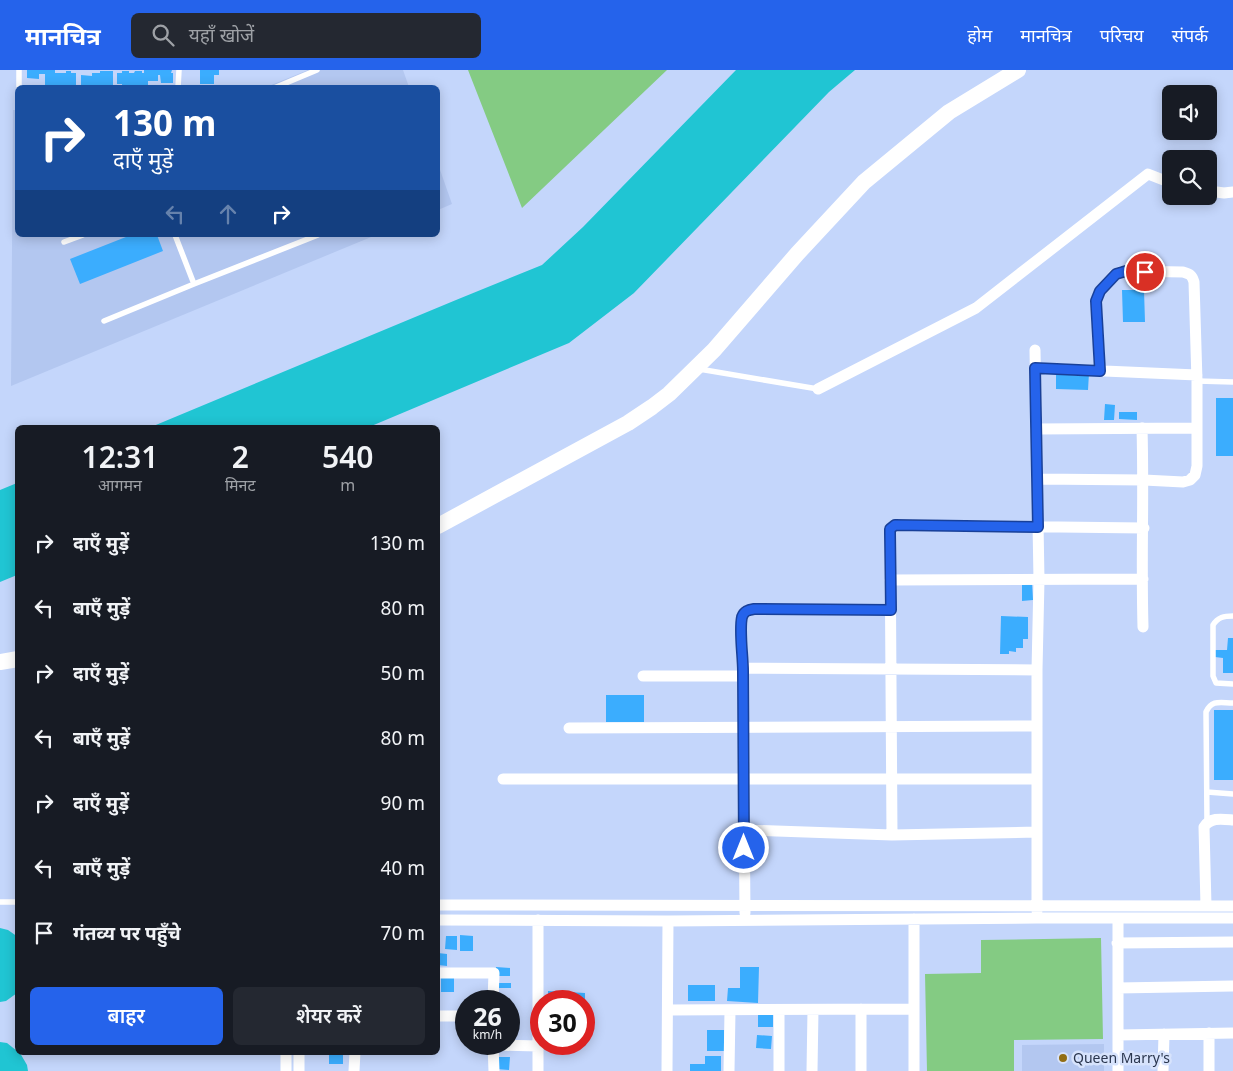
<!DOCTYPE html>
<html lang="hi">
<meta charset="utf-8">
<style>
:root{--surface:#171b24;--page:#242831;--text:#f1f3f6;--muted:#9ea1a6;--accent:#2563eb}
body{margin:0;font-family:"Noto Sans","Noto Sans Devanagari",sans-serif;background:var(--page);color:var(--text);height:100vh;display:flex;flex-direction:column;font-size:19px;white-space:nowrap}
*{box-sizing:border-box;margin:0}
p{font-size:16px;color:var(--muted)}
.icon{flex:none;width:28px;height:28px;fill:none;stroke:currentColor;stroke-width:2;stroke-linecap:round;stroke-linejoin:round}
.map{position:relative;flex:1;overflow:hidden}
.details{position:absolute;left:15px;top:355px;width:425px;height:630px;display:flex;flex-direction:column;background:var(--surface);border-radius:8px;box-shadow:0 2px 12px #0003}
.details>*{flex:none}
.top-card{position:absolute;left:15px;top:15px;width:425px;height:152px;border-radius:8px;box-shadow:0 2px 12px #0003;background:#1a4fa0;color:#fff;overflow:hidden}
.buttons{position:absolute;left:1162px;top:15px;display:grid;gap:10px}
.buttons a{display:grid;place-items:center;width:55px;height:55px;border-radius:8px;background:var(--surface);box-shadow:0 2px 12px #0003;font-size:25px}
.speed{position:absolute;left:455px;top:920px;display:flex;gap:10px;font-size:25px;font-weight:700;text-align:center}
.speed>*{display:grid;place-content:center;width:65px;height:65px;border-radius:50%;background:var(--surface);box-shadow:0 2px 12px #0003;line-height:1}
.speed small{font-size:12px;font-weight:400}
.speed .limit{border:8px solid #d22;background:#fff;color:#111}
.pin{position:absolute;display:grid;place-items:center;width:42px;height:42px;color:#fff;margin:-21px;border:2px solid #fff;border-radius:50%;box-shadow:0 1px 5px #0007}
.me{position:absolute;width:55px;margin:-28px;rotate:0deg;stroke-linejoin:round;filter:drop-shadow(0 0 4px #0008)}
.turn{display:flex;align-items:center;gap:18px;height:105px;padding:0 15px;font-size:22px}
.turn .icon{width:65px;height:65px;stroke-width:2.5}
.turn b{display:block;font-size:35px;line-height:42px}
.lanes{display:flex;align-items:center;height:48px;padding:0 15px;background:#0003;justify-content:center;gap:25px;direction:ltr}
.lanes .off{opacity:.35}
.eta{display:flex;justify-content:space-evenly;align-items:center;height:85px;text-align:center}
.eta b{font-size:30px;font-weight:600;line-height:35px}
.action{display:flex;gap:10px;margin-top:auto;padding:10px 15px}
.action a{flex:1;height:58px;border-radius:8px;background:var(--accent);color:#fff;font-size:20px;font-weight:600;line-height:58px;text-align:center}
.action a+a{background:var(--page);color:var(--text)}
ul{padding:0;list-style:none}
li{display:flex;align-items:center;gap:15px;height:65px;padding:0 15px}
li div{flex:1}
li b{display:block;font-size:19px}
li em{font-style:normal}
header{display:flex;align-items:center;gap:30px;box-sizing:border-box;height:70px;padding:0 25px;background:var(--accent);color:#fff}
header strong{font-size:24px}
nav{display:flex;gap:28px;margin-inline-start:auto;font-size:18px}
.search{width:350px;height:45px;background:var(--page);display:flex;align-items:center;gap:12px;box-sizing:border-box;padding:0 18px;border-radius:8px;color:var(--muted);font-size:19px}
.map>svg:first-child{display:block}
.built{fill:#b3c7f0}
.green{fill:#84cb83}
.water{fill:#20c5d3}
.building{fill:#3badfe}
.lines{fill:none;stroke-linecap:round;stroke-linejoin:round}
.lane{stroke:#fff;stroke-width:5.5}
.street{stroke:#fff;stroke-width:11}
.secondary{stroke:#fff;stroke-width:16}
.route-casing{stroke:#184099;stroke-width:12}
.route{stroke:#2563eb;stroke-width:9}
.poi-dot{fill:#926e15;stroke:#d7e3fc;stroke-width:2}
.labels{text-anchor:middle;stroke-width:5;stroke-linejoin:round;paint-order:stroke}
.poi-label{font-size:14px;fill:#2a364e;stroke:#d7e3fc;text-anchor:start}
</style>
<header>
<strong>मानचित्र</strong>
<div class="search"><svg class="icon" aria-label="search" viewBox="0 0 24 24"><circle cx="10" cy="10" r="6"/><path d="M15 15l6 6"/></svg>यहाँ खोजें</div>
<nav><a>होम</a><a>मानचित्र</a><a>परिचय</a><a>संपर्क</a></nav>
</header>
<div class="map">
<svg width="1233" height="1001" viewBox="0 0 1233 1001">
<rect width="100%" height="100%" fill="#c4d6fb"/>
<!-- built -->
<path class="built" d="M308,0H403L409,17L264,18Z
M13,40H18V165H376L11,316Z
M438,94L452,134L438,140Z
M1104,974V1001H1022V975Z"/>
<!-- green -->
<path class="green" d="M468,0H667L522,138Z
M1101,868L1103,969L1014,970V1001H927L925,904L981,903V870Z"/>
<!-- water -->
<path class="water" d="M736,0H855L829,22L634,223L569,273L369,357H151L456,230L542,195L583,157Z
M17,413V505L0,512V420Z
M0,858L8,860L18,867L17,923L6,931L0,932Z
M0,972L7,973L17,981L18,982L20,983L27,995L28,1001H0Z"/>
<!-- building -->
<path class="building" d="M27,0H55V3H66V1H71V3H76V18H45V4H39V9L27,8Z
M144,0H172L171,3H173V13H161L160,5H158V11H148V15H142V18H122V14H117V3H122V1H129V3H134L135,1H142V3H144Z
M200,0H219V5H214V14H200Z
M100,1H113V18H87V15H81V5L92,6V3H100Z
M131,165H157L163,181L80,214L70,189Z
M1122,220H1144L1145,252H1123Z
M1056,302L1089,303L1088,320L1056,319Z
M1216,328H1233V386H1216Z
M1105,334L1115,335L1114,350H1104Z
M1119,342H1137V350L1119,349Z
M1032,513L1033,530L1022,531V514Z
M1001,546L1028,547V569H1023V578H1016V582L1009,581V584H1000Z
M1228,568H1233V603H1223V588L1215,587V580H1227Z
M606,625H644V652H606Z
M1214,640H1233V710H1214Z
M460,865L473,866V881H460Z
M446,866H457V880L445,879Z
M438,883L447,884V896L438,895Z
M496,897L510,898V906H496Z
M740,897H759L758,933L727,931L728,918H740Z
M441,908H454V922H441Z
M497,913H511V918H497Z
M688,915H715V931H688Z
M548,921L585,923V931H548Z
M758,943H773V957H758Z
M707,960H724V981H707Z
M757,965L772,966L771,979L756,978Z
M329,982H343V994H329Z
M705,986H721V1001H690V994H705Z
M496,987H510L509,1000L496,999Z"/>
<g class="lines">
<!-- lane -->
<path class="lane" d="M19,0V18
M178,18L179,0
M274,18L317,0
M64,172L83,165
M194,214L318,165
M104,251L194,214L175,165
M699,299L818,319
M1197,311L1233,312
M1233,546C1224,546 1218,547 1213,555V606L1216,613L1233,614
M1207,722L1233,724
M1207,752L1206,642C1212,629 1221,633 1233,633
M0,832H18"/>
<!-- street -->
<path class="street" d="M1209,121L1224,123L1233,122
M1035,280L1039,510L1037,600V841
M1035,298L1197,305
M818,319L976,238L1148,104L1171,113
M1142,358C1144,424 1141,491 1143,557
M1036,359L1197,358
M1037,409L1144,410L1183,412L1190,410L1195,405L1197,396V311L1194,212C1192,205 1190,204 1183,202L1126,201L1120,202L1115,204L1100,221L1096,231L1100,301
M890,510L1143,509
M743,598L1037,600
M643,606H743
M569,658L1037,656
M503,709H1037
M744,760L892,765L1037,762
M892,765L890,459L895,455H900L1144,458
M438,835L1233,836
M1206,836L1204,757C1210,747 1222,749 1233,750
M745,843L743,598C743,588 739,551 743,544C746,541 750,540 754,539L891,540
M1118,848V1001
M914,849V1001
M438,850L668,851L1037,848H1233
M538,850V1001
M1117,873L1233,872
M438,903H494L493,931
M1118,918L1233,916
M861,939V1001
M668,940L914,939
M779,940V1001
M438,946H466
M1118,965L1233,963
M493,974L494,1001
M493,975L538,976
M286,982V1001
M299,982V1001
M354,1001L355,982
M667,1001L668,851
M729,1001L730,941
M812,1001L813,940
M1163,1001L1164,964
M1209,1001V963"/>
<!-- secondary -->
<path class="secondary" d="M438,456L628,353L652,337L669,324L714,280L797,184L864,112L949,42L1018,0
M0,592L18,589"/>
</g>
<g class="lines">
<!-- route casing -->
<g class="route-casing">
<path id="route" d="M744,778C744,719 743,660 743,601C743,586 739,560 742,547C744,541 748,540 754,539L891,540L890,463V459L895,455L1038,457L1035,298L1100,301L1096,231L1100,221L1116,204L1126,201L1145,202"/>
</g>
<!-- route -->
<use href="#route" class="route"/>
</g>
<!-- markers -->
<circle class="poi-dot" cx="1063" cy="988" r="5"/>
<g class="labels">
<!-- poi labels -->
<g class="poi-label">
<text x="1073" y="993">Queen Marry's</text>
</g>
</g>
</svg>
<div class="buttons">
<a><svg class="icon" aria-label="sound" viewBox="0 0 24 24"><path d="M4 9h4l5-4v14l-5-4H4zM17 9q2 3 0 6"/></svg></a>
<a><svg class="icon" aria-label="search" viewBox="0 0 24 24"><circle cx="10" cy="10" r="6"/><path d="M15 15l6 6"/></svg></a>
</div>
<div class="speed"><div>26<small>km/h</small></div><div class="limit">30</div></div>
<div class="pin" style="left:1145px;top:202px;background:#d93025"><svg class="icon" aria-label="arrive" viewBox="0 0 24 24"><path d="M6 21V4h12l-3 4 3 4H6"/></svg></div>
<svg class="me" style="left:744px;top:778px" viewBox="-20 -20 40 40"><circle r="17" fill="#2563eb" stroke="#fff" stroke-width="3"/><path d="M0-11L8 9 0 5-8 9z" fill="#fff"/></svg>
<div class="top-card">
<div class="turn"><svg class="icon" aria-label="right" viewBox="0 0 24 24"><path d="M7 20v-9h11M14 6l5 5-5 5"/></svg><div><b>130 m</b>दाएँ मुड़ें</div></div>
<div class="lanes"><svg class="icon off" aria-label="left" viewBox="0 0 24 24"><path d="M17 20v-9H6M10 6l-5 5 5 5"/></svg><svg class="icon off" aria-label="ahead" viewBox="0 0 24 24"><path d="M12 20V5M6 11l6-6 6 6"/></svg><svg class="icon" aria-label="right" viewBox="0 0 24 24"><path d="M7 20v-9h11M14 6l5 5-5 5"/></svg></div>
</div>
<section class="details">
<div class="eta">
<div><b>12:31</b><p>आगमन</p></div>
<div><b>2</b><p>मिनट</p></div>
<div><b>540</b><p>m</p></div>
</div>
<ul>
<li><svg class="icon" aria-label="right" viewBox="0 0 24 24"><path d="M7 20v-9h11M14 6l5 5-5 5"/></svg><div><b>दाएँ मुड़ें</b></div><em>130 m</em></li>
<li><svg class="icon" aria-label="left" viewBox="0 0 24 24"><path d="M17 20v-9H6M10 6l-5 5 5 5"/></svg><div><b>बाएँ मुड़ें</b></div><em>80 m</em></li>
<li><svg class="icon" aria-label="right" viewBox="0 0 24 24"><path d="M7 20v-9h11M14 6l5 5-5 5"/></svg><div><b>दाएँ मुड़ें</b></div><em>50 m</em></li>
<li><svg class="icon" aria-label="left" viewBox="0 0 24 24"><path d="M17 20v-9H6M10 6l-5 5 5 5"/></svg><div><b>बाएँ मुड़ें</b></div><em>80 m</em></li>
<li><svg class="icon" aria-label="right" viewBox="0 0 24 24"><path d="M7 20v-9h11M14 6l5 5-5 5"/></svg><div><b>दाएँ मुड़ें</b></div><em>90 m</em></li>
<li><svg class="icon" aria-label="left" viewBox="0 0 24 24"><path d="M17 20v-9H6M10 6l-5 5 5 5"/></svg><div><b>बाएँ मुड़ें</b></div><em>40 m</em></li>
<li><svg class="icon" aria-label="arrive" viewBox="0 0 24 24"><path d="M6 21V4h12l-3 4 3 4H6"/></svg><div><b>गंतव्य पर पहुँचे</b></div><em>70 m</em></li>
</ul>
<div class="action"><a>बाहर</a><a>शेयर करें</a></div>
</section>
</div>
